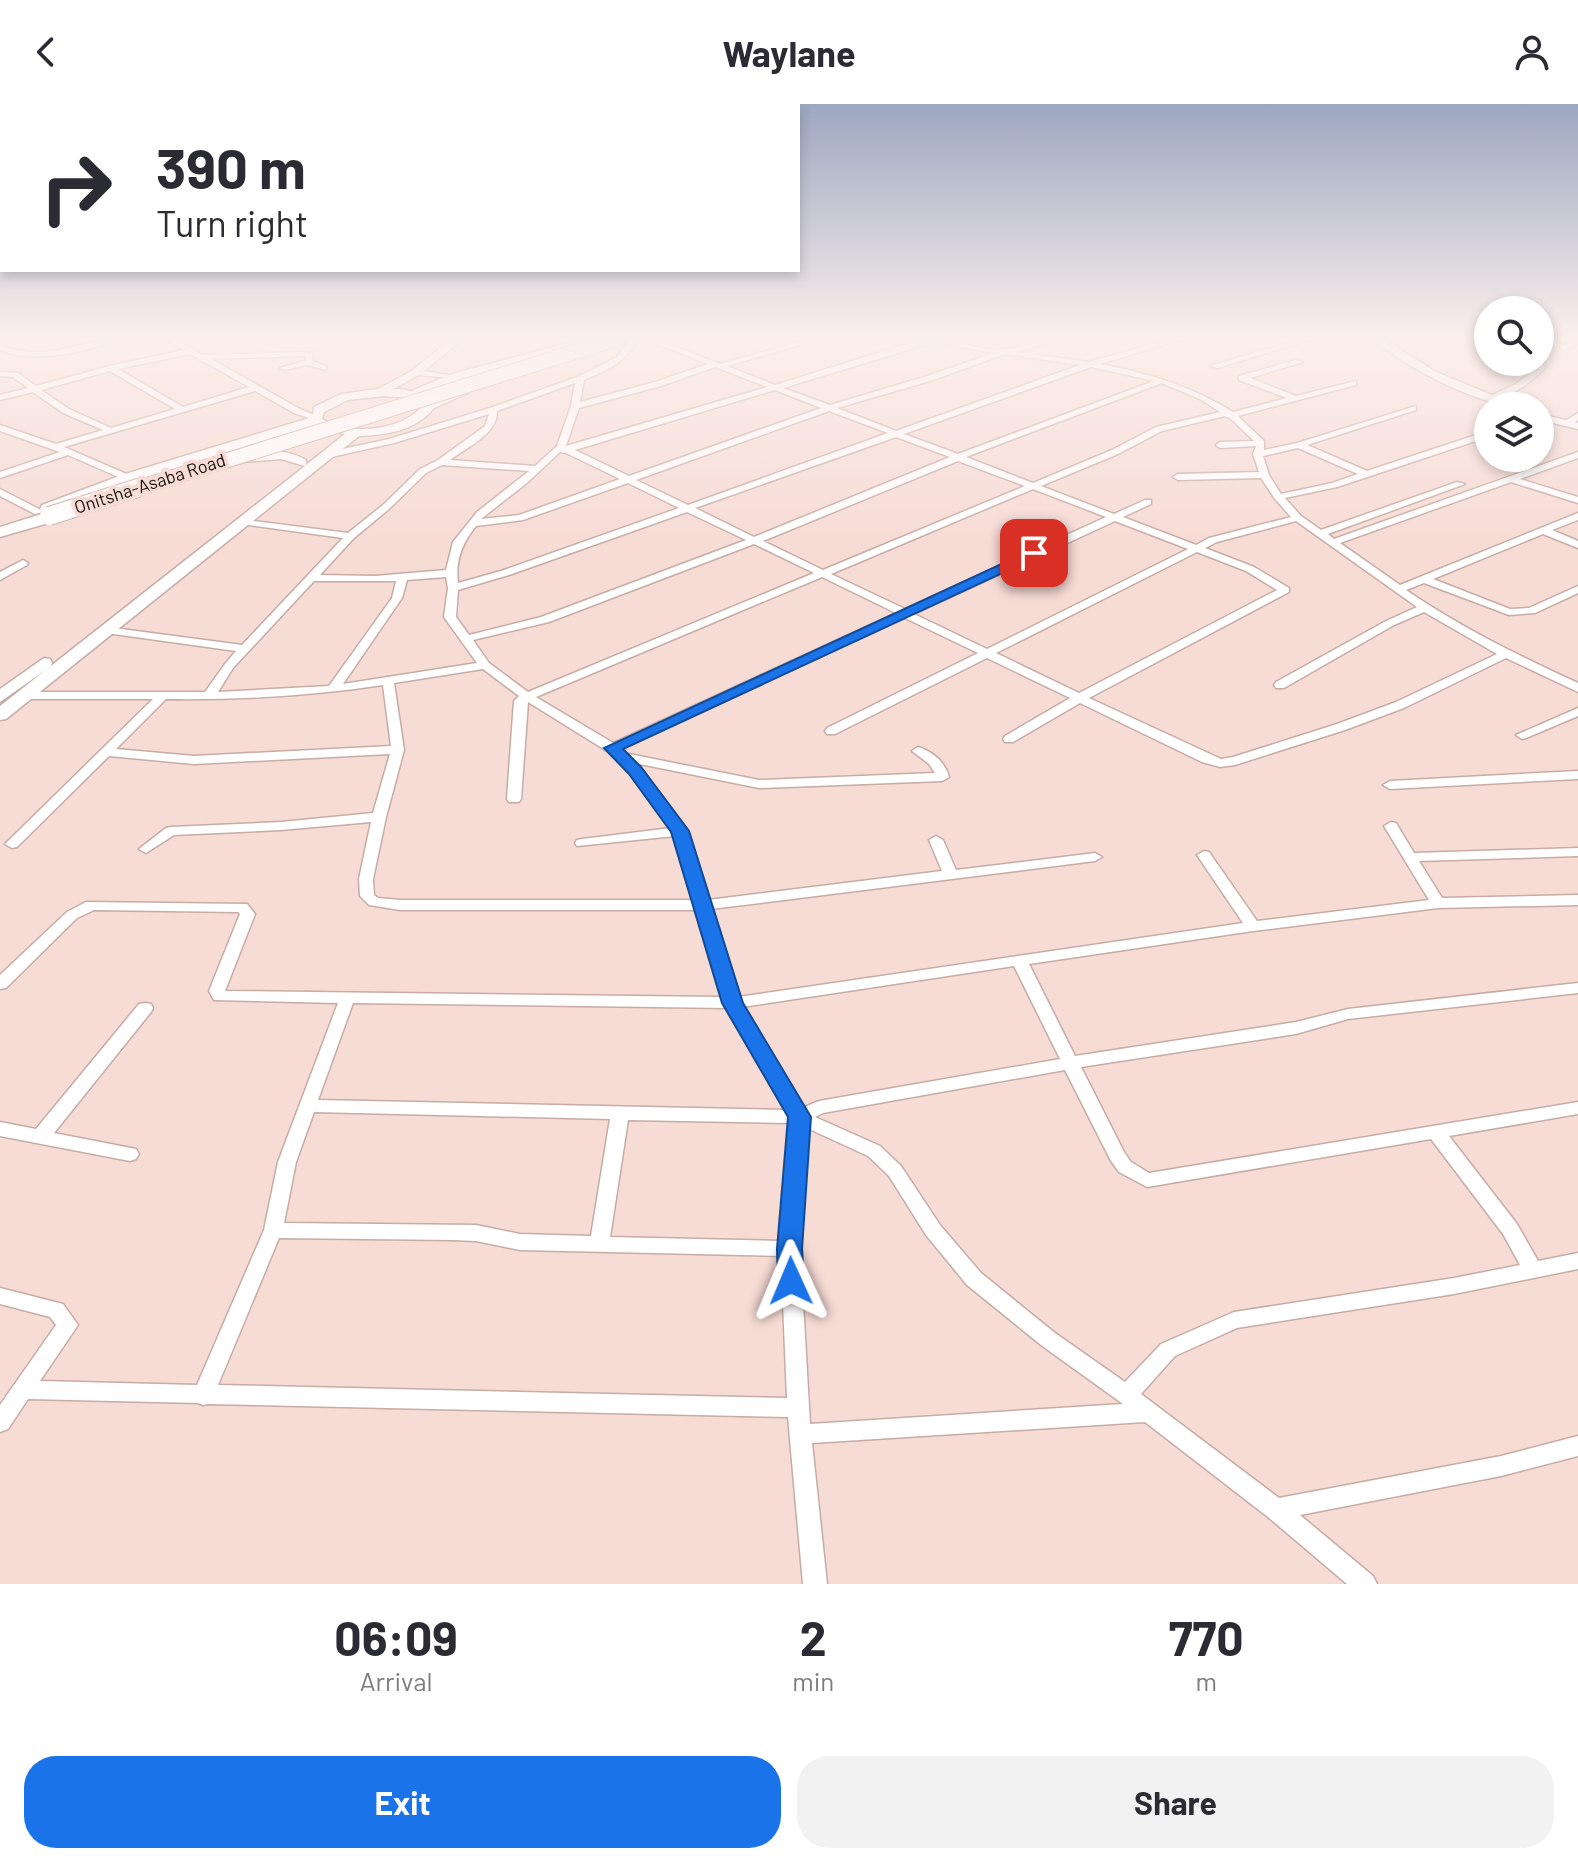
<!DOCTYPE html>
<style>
:root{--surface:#fff;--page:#f2f2f3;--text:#2b2b33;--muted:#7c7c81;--accent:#1a73e8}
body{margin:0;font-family:Barlow,sans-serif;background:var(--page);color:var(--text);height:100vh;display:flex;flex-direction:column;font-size:30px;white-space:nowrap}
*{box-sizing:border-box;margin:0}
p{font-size:26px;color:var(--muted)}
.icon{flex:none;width:44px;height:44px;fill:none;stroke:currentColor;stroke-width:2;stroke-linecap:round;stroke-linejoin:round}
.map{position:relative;height:1480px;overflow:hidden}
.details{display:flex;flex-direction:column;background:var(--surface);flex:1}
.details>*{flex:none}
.banner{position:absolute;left:0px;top:0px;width:800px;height:168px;box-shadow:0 4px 12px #0003;background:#fff;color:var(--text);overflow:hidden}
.fabs{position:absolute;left:1474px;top:192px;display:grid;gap:16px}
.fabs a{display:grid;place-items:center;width:80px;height:80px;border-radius:50%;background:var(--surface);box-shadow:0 4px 12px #0003;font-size:40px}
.pin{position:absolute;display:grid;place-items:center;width:68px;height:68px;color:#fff;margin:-34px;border-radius:16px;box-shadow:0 4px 12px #0006}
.me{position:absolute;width:88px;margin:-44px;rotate:359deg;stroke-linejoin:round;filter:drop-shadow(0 0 6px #0008)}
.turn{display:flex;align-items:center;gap:28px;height:168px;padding:0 24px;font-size:36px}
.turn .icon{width:104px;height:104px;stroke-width:2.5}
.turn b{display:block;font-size:56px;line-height:68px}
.eta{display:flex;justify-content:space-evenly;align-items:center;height:136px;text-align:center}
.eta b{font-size:48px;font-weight:700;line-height:56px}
.button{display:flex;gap:16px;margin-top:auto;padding:16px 24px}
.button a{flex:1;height:92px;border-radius:32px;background:var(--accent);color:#fff;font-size:32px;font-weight:700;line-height:92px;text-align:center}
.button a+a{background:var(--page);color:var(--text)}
header{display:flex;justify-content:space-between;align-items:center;height:104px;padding:0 24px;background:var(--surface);font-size:36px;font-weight:700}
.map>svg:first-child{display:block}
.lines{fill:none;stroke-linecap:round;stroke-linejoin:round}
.street-casing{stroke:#c6aca5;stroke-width:3}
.secondary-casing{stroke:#c6aca5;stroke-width:3}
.primary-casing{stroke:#c6aca5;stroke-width:3}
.highway-casing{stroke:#c6aca5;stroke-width:3}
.street{fill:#fff;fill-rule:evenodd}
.secondary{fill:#fff;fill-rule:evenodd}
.primary{fill:#fff;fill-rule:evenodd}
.highway{fill:#fff;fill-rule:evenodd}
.highway-bridge-far1-casing{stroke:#c6aca5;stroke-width:16;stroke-linecap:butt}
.highway-bridge-casing{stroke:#c6aca5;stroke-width:20;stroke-linecap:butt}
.highway-bridge-far1{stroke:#fff;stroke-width:14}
.highway-bridge{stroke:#fff;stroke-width:18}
.route{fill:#1a73e8;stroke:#114b97;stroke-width:2}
.labels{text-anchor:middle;stroke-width:8;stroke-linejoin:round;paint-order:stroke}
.far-street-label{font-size:18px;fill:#1b120f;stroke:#f7dbd5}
</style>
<header><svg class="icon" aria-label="back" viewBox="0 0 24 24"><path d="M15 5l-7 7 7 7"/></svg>Waylane<svg class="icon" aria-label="person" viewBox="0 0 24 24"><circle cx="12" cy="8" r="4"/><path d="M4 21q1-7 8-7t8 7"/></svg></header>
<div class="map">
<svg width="1578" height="1480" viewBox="0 0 1578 1480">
<rect width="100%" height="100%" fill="#f7dbd5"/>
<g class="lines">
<!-- street casing -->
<g class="street-casing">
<path id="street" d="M107,234H119C88,249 32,260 0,246V241C42,256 66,244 107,234Z
M164,234H173L203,251L303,248L313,249L312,257L326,262V266L307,261L284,266L280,264L305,257L306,253L303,252L211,255L300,305L319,313L315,316L294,309L255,287L64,343L131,372V376H125L68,351L0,374V368L60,348L0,327V321L56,340L103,326L63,309L33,288L0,296V291L28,284L13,273L0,272V268L18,269L36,282L110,262L184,246ZM190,250L249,283L183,303L118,265ZM110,267L175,305L111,324L69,305L41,286Z
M630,234H638C628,258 606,267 584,276L580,298L655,278L708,260L642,234H652L720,260L812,234H824L727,262L775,281L926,234C950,234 980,248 1006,245C1027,243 1046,234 1068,234L1016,248L1089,258L1175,234H1187L1100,260C1148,269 1191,282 1233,308L1287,294L1239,276V272L1296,256L1303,258L1250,274L1296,292L1356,277V281L1238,312L1264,337V346L1297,339L1416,302V306L1307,341L1367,367L1488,327V333L1337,383L1285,394L1301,412L1321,426L1457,378L1465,380L1328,430L1334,435L1578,348V354L1520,375L1578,393V399L1511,378L1340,439L1400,481L1578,409V416L1552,426L1578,437V444L1543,430L1433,475L1510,505L1529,504L1578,482V489L1535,509L1509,511L1424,479L1406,486C1460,523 1519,552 1578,579V588L1506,554L1404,604L1345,626L1235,661L1220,663L1202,658L1080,599L1013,638H1005L1003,635L1005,632L1070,594L987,554L835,630H827L825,627L827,624L978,549L905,514L620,645L624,649L759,676L935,669L929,660L912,647L918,643C933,648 945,658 949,673L942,677L759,684L635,659L687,727L708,796L942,767L929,736L936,732L943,736L956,766L1095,749L1102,753L1095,757L711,805L738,893L1243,819L1197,751L1204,747L1209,748L1257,817L1429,796L1384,722L1391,718L1396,719L1414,749L1578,744V752L1419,757L1442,794L1578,791V801L1438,804L1253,827L1029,860L1075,952L1296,918L1348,905L1578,879V889L1348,915L1296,930L1081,963L1124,1048L1131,1058L1149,1069L1578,998V1010L1449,1032L1517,1120L1538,1157L1578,1149V1165L1454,1190L1237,1224L1175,1252L1141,1290L1279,1394L1501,1352L1578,1332V1352L1501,1372L1300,1411L1373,1472L1377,1480H1347L1268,1413L1145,1318L812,1339L827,1480H803L788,1313L208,1300L203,1301L198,1299L28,1295L8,1325L0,1328V1301L56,1221L50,1213L0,1200V1184L63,1200L78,1221L40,1277L197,1281L264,1126L278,1058L338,899L214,896L209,887L240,810L238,808L94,806L77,814L6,884L0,885V871L67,808L86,798L247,800L255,810L225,887L722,893L696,806H400L369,801L360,792L359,775L371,718L281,726L174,731L146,749L139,745L166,724L171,723L281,718L373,709L390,650L194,660L109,652L17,743L12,744L5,740L153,595H26L22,594L20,591L22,588H205L225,560L236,547L106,529L100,526L106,523L242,541L343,434L241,420L238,419V415L348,429L383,401L420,365L438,356L485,322L489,310L394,339L327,354L324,353V349L389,335L490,304L577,273L617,253ZM934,238L994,249L924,273L830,301L783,284ZM1005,250L1080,261L896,327L837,304L930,277ZM715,263L767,283L566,342L579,304L661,282ZM1091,263L1154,277L958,350L904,330ZM575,279L571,302L557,342L535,362L450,356C466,344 498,330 497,307ZM1162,279L1200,295L1220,308L1156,323L1112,346L1033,379L966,353ZM775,286L821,304L629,372L575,346ZM829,307L888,329L688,401L636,376ZM1225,312L1231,315L1254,337L1220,338L1216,341L1220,344L1256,342L1253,350L1259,368L1178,370L1173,373L1178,376L1261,374L1275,395L1291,413L1209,434L1196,441L1123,413L1151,400V396H1145L1114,410L1041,382L1118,350L1162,327ZM896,333L950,353L754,433L695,404ZM1298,344L1358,370L1332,379L1281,390L1269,371L1263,352ZM560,348L566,349L620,375L519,411L481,415L528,378ZM958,357L1025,382L823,466L763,437ZM442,361L529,367L477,408L453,438L446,466L375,472L320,471L354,434L389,405L426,369ZM628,379L679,404L501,467L458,479C455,457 462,439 476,422L523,416ZM1033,385L1106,413L905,505L831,470ZM687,408L746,436L541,513L469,531L456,513L458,486L509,471ZM1115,417L1188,445L987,545L914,510ZM1296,417L1417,503L1386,517L1276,578L1274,581L1276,584H1284L1394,521L1424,508L1497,550L1396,598L1337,620L1233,653L1221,655L1089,594L1289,488V484L1254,463L1205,444L1217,438ZM754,440L814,469L528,588L489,559L473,536L549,518ZM1197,448L1246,467L1277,486L1079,589L996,549ZM446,473L448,484L444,513L477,559L343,580L402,494L407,476ZM822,473L896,509L613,639L536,593ZM314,477H396L392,494L329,582L218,588L233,564ZM483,565L519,592L514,597L507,695L509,698H519L521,695L528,598L607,647L630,669L671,724L582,735L577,736L575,739L577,742L675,732L694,796H400L378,794L374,791L373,775L386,713L404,646L394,579ZM383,581L391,642L194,652L116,645L166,595C239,596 311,592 383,581ZM1014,862L1060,955L819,997L802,1004L742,903ZM353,899L727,904L786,1006L318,996ZM1065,966L1111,1057L1119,1068L1147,1083L1431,1035L1503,1130L1520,1161L1454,1174L1234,1208L1161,1240L1125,1278L1055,1229L981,1169L940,1121L901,1062L880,1042L815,1013L823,1009ZM314,1008L610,1015L591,1132L520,1130L476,1121L284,1119L296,1058ZM628,1016L790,1019L781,1137L610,1133ZM807,1024L868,1052L889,1072L926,1131L967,1181L1041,1241L1123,1300L810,1320L800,1145ZM279,1134L453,1136L476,1137L520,1146L781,1152L787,1294L218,1281Z
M1304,234H1316L1217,264L1210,262Z
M1466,234H1475L1488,241V246Z
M1540,234H1550L1565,241L1578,235V240L1565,246Z
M1509,258H1519L1534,266L1542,261L1546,263C1532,277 1511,295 1490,296V292L1516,280L1529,270Z
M1578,309V316L1571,321H1565V317Z
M0,385L41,406L43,408L35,410L0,392Z
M23,456L28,459L27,461L0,476V468Z
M1578,604V612L1526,634L1522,635L1516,631Z
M1578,667V675L1390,685L1383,681L1390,677Z
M145,899L151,900L153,904L151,908L54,1029L136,1045L139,1050L136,1055L130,1057L0,1032V1018L36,1025L139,900Z"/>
</g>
<!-- secondary casing -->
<g class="secondary-casing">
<path id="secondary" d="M453,234H464L424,267L462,273L461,275L419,271L382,291H374V287L410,268Z
M1372,234H1383L1434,267L1518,302C1479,302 1401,261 1372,234Z
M1540,310L1578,319V325L1540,316Z"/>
</g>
<!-- primary casing -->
<g class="primary-casing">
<path id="primary" d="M378,285C399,284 422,284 433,305C415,327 386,331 359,332L6,615L0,616V602L305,362L281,355L244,358L239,357V351C262,346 285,344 306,356V361L345,330L322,325L312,319L314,303L341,290ZM384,292L409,294L421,304C398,327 350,332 322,315L324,308L348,296Z
M44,554L50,555L52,559L50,563L0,598V585Z"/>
</g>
<!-- highway casing -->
<g class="highway-casing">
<path id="highway" d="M586,234H606L462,276L414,294H404L402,291L452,270Z
M463,282L470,286L468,289L432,305L427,306L420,302Z
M316,312L321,313V319L134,377L70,402L78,407L76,411L0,433V423L45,409L40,405L42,401L122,371Z"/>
</g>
<!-- street -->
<use href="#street" class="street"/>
<!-- secondary -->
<use href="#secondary" class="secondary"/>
<!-- primary -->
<use href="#primary" class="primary"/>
<!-- highway -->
<use href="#highway" class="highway"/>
<!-- highway-bridge-far1 casing -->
<g class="highway-bridge-far1-casing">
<path id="highway-bridge-far1" d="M135,385L619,234"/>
</g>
<!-- highway-bridge casing -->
<g class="highway-bridge-casing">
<path id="highway-bridge" d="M49,412L141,383"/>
</g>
<!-- highway-bridge-far1 -->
<use href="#highway-bridge-far1" class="highway-bridge-far1"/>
<!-- highway-bridge -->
<use href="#highway-bridge" class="highway-bridge"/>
</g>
<!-- sky -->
<linearGradient id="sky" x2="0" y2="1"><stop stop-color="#9ca7c0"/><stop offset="0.53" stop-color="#fbefec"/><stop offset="1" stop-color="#fbefec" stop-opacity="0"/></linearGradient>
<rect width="1578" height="441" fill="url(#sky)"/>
<!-- route -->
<path class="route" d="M1034,445L1040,449L1039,452L623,645L641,663L689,727L743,899L811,1013L802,1145L804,1177L800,1184L791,1187L782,1184L778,1177L777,1145L788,1013L722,899L671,728L629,670L604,644Z"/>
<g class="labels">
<!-- far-street labels -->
<g class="far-street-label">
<text transform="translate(150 380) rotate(-18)" y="6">Onitsha-Asaba Road</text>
</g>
</g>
</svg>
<div class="fabs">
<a><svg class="icon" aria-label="search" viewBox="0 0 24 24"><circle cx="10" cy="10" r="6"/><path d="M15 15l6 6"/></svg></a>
<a><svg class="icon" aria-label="layers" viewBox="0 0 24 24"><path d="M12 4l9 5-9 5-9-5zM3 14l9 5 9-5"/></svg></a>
</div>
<div class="pin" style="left:1034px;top:449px;background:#d93025"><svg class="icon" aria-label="arrive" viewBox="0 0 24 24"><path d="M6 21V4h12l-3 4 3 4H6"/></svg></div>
<svg class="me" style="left:791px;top:1177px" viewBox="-20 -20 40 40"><path d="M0-17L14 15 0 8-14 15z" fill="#1a73e8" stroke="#fff" stroke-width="4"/></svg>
<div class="banner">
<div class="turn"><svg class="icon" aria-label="right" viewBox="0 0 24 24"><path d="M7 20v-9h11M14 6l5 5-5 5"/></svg><div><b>390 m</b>Turn right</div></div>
</div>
</div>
<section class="details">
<div class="eta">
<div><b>06:09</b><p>Arrival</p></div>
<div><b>2</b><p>min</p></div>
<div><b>770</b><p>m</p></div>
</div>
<div class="button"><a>Exit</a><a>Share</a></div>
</section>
